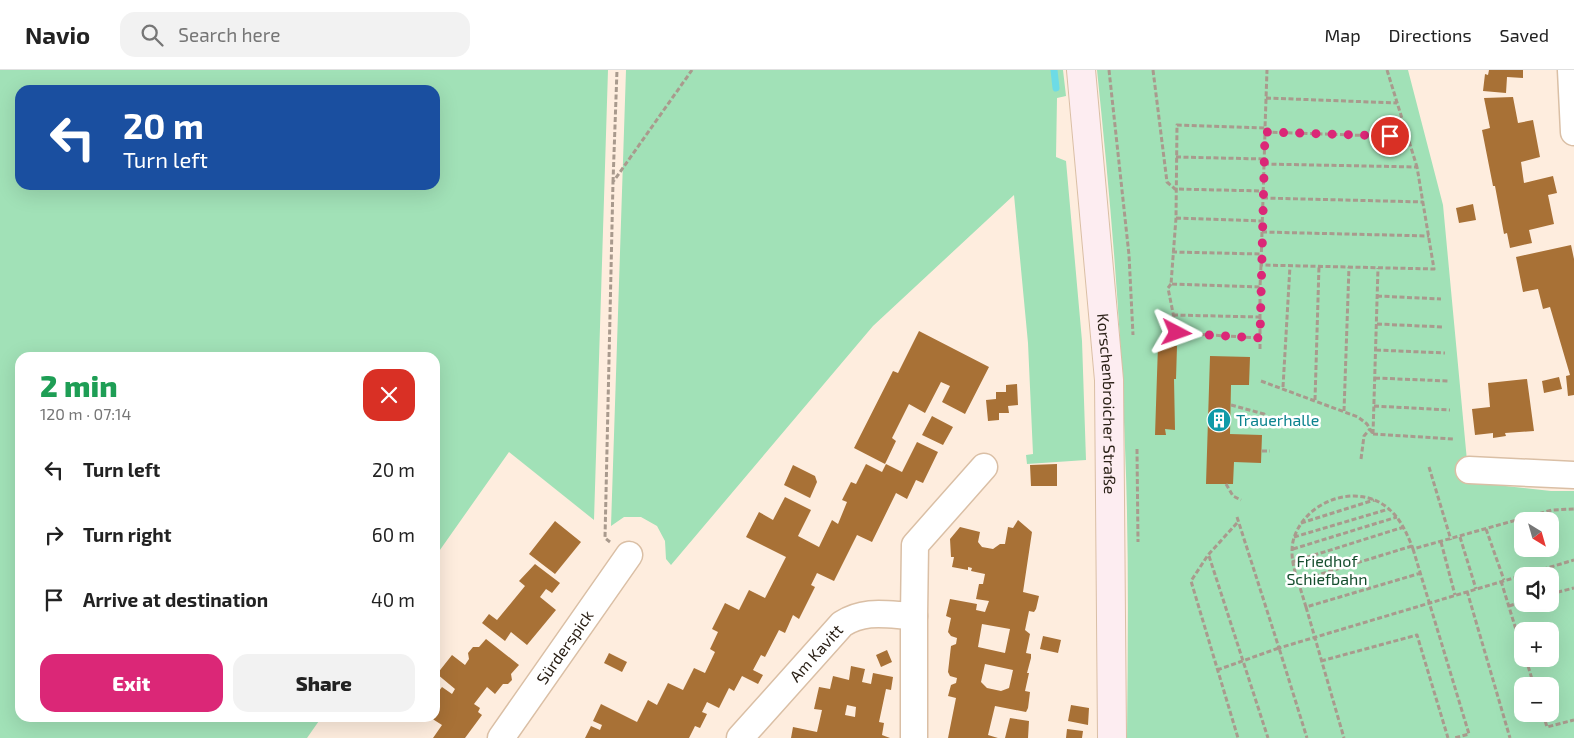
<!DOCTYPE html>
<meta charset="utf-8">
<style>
:root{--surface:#fff;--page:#f2f2f2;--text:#222;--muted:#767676;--line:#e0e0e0;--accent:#db2777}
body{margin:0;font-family:"Exo 2",sans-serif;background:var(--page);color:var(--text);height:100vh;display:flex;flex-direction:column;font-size:19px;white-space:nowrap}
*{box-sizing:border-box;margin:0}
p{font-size:16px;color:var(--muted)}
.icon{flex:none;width:28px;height:28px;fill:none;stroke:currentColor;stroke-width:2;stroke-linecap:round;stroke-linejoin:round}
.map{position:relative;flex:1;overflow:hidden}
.sheet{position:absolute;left:15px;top:282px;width:425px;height:370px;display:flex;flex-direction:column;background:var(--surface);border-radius:15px;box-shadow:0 5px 20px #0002}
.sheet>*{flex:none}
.banner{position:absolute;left:15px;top:15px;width:425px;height:105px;border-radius:15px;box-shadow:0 5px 20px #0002;background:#1a4fa0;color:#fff;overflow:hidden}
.needle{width:32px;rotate:143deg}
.fabs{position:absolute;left:1514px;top:442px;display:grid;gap:10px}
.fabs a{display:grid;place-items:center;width:45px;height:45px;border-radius:10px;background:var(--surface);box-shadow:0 5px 20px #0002;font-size:25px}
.pin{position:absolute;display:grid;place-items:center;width:42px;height:42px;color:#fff;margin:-21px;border:2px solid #fff;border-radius:50%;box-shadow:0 1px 5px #0007}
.me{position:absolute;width:55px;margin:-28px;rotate:94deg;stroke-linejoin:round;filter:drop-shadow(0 0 4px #0008)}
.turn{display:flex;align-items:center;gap:18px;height:105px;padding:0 25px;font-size:22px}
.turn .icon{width:65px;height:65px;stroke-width:2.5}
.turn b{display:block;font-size:35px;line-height:42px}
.round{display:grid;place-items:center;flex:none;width:52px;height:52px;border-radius:15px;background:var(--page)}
.overview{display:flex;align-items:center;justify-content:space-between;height:85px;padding:0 25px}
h1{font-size:30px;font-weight:800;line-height:38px;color:#1e9e55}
.primary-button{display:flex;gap:10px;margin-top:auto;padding:10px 25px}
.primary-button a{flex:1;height:58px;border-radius:15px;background:var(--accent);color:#fff;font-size:20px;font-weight:800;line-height:58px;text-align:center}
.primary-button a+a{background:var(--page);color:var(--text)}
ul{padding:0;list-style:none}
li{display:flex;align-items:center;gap:15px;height:65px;padding:0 25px}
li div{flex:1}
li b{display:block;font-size:19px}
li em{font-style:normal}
header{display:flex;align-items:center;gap:30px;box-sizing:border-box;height:70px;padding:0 25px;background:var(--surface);border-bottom:1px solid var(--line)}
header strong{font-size:24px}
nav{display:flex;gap:28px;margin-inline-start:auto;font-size:18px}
.search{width:350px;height:45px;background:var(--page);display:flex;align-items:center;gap:12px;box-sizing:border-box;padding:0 18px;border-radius:15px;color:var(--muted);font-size:19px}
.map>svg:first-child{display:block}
.green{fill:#a1e1b7;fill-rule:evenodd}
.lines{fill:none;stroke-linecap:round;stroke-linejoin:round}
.stream{stroke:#6ddbe6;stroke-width:7}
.building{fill:#a87136;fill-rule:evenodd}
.street-casing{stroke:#dabfa5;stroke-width:29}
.secondary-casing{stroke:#dabfa5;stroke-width:30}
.path{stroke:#a99a8d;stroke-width:3;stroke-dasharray:5 2.5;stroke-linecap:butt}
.street{stroke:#fff;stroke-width:26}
.secondary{stroke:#fdedf1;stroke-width:28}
.route{stroke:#db2777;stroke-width:9;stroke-dasharray:0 16.2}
.labels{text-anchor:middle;stroke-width:5;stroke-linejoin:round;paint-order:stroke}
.street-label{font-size:16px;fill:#2a2016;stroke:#fff}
.culture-label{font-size:16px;fill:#0d838f;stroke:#fff;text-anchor:start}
.park-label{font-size:16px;fill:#154e2e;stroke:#fff}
</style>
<header>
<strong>Navio</strong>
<div class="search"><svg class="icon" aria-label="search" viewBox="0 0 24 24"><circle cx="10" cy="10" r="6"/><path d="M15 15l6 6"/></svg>Search here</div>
<nav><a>Map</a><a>Directions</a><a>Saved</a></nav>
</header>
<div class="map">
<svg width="1574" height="668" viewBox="0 0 1574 668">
<rect width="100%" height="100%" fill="#feedde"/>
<!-- green -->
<path class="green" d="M0,0H608L594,450L509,382L435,487V288H20V648H321L307,668H0ZM20,20H435V115H20Z
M626,0H1063L1066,26L1057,28L1056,87L1066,91L1082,271L1086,390L1027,394L1026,385L1033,384L1028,273L1014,125L873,256L671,495L666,489L665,471L657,456L641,447H624L611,456Z
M1097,0H1408L1443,135L1469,412L1551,421H1574V668H1127C1128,571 1129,474 1125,377C1121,251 1110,125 1097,0ZM1522,451H1550V479H1522ZM1522,506H1550V534H1522ZM1522,561H1550V589H1522ZM1522,616H1550V644H1522Z"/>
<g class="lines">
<!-- stream -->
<path class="stream" d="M1054,0L1056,18"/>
</g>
<!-- building -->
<path class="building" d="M1489,0H1523V8L1507,7L1506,23L1483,21L1485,4L1488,5Z
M1513,27L1518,53L1533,50L1540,87L1521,92L1524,113L1553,106L1557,123L1548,125L1554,154L1529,160L1532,173L1510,178L1507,163L1504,164L1495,116H1493L1482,60L1490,58L1484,28Z
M1473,134L1476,150L1459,153L1456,138Z
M1571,175L1574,189V325L1568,326L1566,306L1570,305L1550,237L1543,239L1538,219L1523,222L1516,187Z
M919,261L989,297L965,344L942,332L950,316L941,312L925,343L909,334L892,368L896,371L885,394L854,378L893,301L898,303Z
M1158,275L1177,276L1176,309H1174L1175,360L1165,359L1166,365H1155Z
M1210,286L1250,287L1249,315H1231L1230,364L1262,365L1261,393L1234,392L1233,414H1206Z
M1559,307L1562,319L1544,323L1542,311Z
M1527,309L1534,361L1505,363L1506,366L1493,368V363L1475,365L1472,339L1490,337L1488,313Z
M1017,314L1018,335L1008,336L1009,343H999V350L988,351L986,330L996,329V322H1006V315Z
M932,346L953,357L943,375L922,365Z
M917,372L938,382L923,413L916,410L907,429L896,423L872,472L857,465L834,511L817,503L811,515L815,517L799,549L793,545L785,563L779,560L765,587L761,585L753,600L763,605L758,614L742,606L734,621L729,618L719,638L707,632L702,642L707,644L700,658L695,656L689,668H585L591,656L600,660L602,655L593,651L601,634L637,652L648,630L657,635L668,613L683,620L694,598L705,603L715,582L710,579L718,562L712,559L725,533L739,540L749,520L765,528L786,487L746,467L759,442L773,450L785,427L811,440L798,466L819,477L832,450L838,454L847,432L842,430L851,412L856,414L866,394L882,402L886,394L902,402Z
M1057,394V416H1031L1030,395Z
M793,395L815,406L817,412L810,428L784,415Z
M1018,450L1032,462L1023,522L1039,526L1036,539L1034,542L1029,541L1025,560L1030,564L1026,583L1031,584V588L1027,603H1029L1025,621L1030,622L1028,638L1026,642L995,636L988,665L998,668H948L956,628L948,626L951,615L956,613L957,608L950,606L948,602L951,576L956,574L957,568L951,566L948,562L951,548L946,546L950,529L977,534L976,540L985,542L989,531L976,529L979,514H983L985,504L971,501L972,498L968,497V500L952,497L954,487H951L950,469L960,457L980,462L978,472L982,477L993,479L1000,474H1005L1008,457L1013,458ZM982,554L1010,559L1005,583L978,577ZM985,594L1013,600L1009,618L1001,621L987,618L981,612Z
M555,451L581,472L555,504L529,484Z
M535,494L560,513L552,523L546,519L540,527L556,540L527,575L511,562L505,571L482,553L489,544L497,550L525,516L519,511Z
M1043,566L1061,570L1058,583L1040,579Z
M486,569L519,595L511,604L512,610L508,614H503L495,624L487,617L474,634L480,638L478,642L482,645L465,668H433L442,655L431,648H435V626L442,617L452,624L455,619L437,604L452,585L465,595L469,589L468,583L473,577H479Z
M887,580L892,592L881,597L876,585Z
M609,583L627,592L622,602L604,593Z
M851,596L865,599L862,612L871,614L873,603L893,607L891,620L886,619L879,652L884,653L882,665L890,668H791L793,657L817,662L822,640L814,639L819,617L830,619L833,606L849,610ZM847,635L856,637L855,647L845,645Z
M1071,635L1089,638L1088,655L1068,651Z
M1010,648L1029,651L1028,668H1005Z
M1067,659L1083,661L1082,668H1066Z"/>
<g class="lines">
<!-- street casing -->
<g class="street-casing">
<g id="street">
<path d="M1571,0L1574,62"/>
<path d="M1469,400L1574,405"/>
<path id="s1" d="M501,668L629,485"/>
<path id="s2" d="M740,668L842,554C866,539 887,545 914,546L915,475L984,397"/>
<path d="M914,668V546"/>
</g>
</g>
<!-- secondary casing -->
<g class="secondary-casing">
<g id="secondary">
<path id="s3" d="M1081,0L1109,310L1112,668"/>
</g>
</g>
<!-- path -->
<path class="path" d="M1109,0L1129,185L1133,265
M1153,0L1167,112L1175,119L1263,121
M1387,0L1417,97
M1266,28L1397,33
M1265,62L1408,67
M1176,87L1264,89
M1264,94L1417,97L1434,199L1261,195L1265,62V58
M613,112L617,0
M1263,128L1423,132
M1176,148L1262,151
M1262,162L1429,166
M1172,182L1261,184
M1261,195L1260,217L1171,214L1176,148L1177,55L1265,58L1267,0
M1171,214L1168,218L1177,263L1260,268
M1377,226L1441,229
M1173,245L1260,247
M1377,254L1444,257
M1260,279V217
M1376,280L1445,283
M1375,308L1448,311
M1261,311L1358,347L1367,354L1373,364
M1283,317L1290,196
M1315,330L1319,196
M1231,335L1264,344L1269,352
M1374,336L1450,340
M1344,341L1349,197
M1373,364L1378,198
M1373,364L1453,369
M1137,379L1138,472
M1262,381H1270
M1361,389L1364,366L1370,359
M1429,397L1451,470
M1226,414L1233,426L1241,430
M1237,447L1279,578L1574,490
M1237,453L1208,485L1191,511L1238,668
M1301,453L1374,430
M1486,459L1504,510
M1294,467L1389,439
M1460,467L1476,519
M610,472L605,468L613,112L692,0
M1441,472L1455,525
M1412,476L1298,511C1293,497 1289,480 1295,465C1309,429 1360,412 1390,440C1401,450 1406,462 1412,476L1413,479L1552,440L1574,439
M1293,479L1397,447
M1413,479L1469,664L1454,668
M1209,486L1268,668
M1292,492L1404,457
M1298,511L1306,537L1421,503
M1501,511L1522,579
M1467,521L1510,668
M1550,524L1574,518
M1509,536L1522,532
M1306,537L1344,668
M1526,589L1534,616
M1321,591L1417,565L1448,668
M1217,600L1279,578L1307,668
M1543,644L1547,657L1574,650"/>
<!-- street -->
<use href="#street" class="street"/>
<!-- secondary -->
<use href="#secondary" class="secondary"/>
</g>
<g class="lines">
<!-- route -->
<path class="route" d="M1177,263L1260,268L1265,62L1390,66"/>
</g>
<!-- icons -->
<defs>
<g id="building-disc" transform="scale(1.25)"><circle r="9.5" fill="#0f9aa8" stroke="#fff"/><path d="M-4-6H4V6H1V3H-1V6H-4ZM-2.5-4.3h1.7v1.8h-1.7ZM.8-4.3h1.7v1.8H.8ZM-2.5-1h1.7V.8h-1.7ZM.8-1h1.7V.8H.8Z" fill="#fff"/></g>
</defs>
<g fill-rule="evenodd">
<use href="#building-disc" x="1219" y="350"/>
</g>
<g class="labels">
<!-- street labels -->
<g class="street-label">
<text dy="6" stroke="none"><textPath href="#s3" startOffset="335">Korschenbroicher Straße</textPath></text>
<text dy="6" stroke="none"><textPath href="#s1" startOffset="111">Sürderspick</textPath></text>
<text dy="6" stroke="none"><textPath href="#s2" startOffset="114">Am Kavitt</textPath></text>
</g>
<!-- culture labels -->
<g class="culture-label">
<text x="1236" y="356">Trauerhalle</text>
</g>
<!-- park labels -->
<g class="park-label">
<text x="1327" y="497">Friedhof<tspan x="1327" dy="18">Schiefbahn</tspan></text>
</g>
</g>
</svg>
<div class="fabs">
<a><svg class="needle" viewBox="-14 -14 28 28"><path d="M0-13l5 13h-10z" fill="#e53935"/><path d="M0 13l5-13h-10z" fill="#767676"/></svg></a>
<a><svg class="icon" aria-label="sound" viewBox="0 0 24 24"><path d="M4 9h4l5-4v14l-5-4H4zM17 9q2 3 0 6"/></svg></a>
<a>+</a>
<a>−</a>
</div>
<div class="pin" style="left:1390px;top:66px;background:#d93025"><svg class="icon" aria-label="arrive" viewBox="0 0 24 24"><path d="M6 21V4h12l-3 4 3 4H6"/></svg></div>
<svg class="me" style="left:1177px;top:263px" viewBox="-20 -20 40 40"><path d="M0-17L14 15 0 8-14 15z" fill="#db2777" stroke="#fff" stroke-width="4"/></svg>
<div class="banner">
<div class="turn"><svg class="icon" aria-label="left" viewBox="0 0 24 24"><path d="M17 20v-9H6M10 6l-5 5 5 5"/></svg><div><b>20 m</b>Turn left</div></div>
</div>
<section class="sheet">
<div class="overview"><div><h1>2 min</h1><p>120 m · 07:14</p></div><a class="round" style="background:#d93025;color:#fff"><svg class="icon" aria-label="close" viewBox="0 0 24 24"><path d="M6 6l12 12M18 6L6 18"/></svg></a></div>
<ul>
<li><svg class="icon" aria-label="left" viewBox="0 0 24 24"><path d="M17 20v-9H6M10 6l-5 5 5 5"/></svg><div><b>Turn left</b></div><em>20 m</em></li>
<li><svg class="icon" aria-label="right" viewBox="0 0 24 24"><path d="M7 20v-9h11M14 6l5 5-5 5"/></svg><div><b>Turn right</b></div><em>60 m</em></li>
<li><svg class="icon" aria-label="arrive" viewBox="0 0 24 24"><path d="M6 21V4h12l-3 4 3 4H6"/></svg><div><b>Arrive at destination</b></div><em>40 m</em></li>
</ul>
<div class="primary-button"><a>Exit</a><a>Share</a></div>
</section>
</div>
